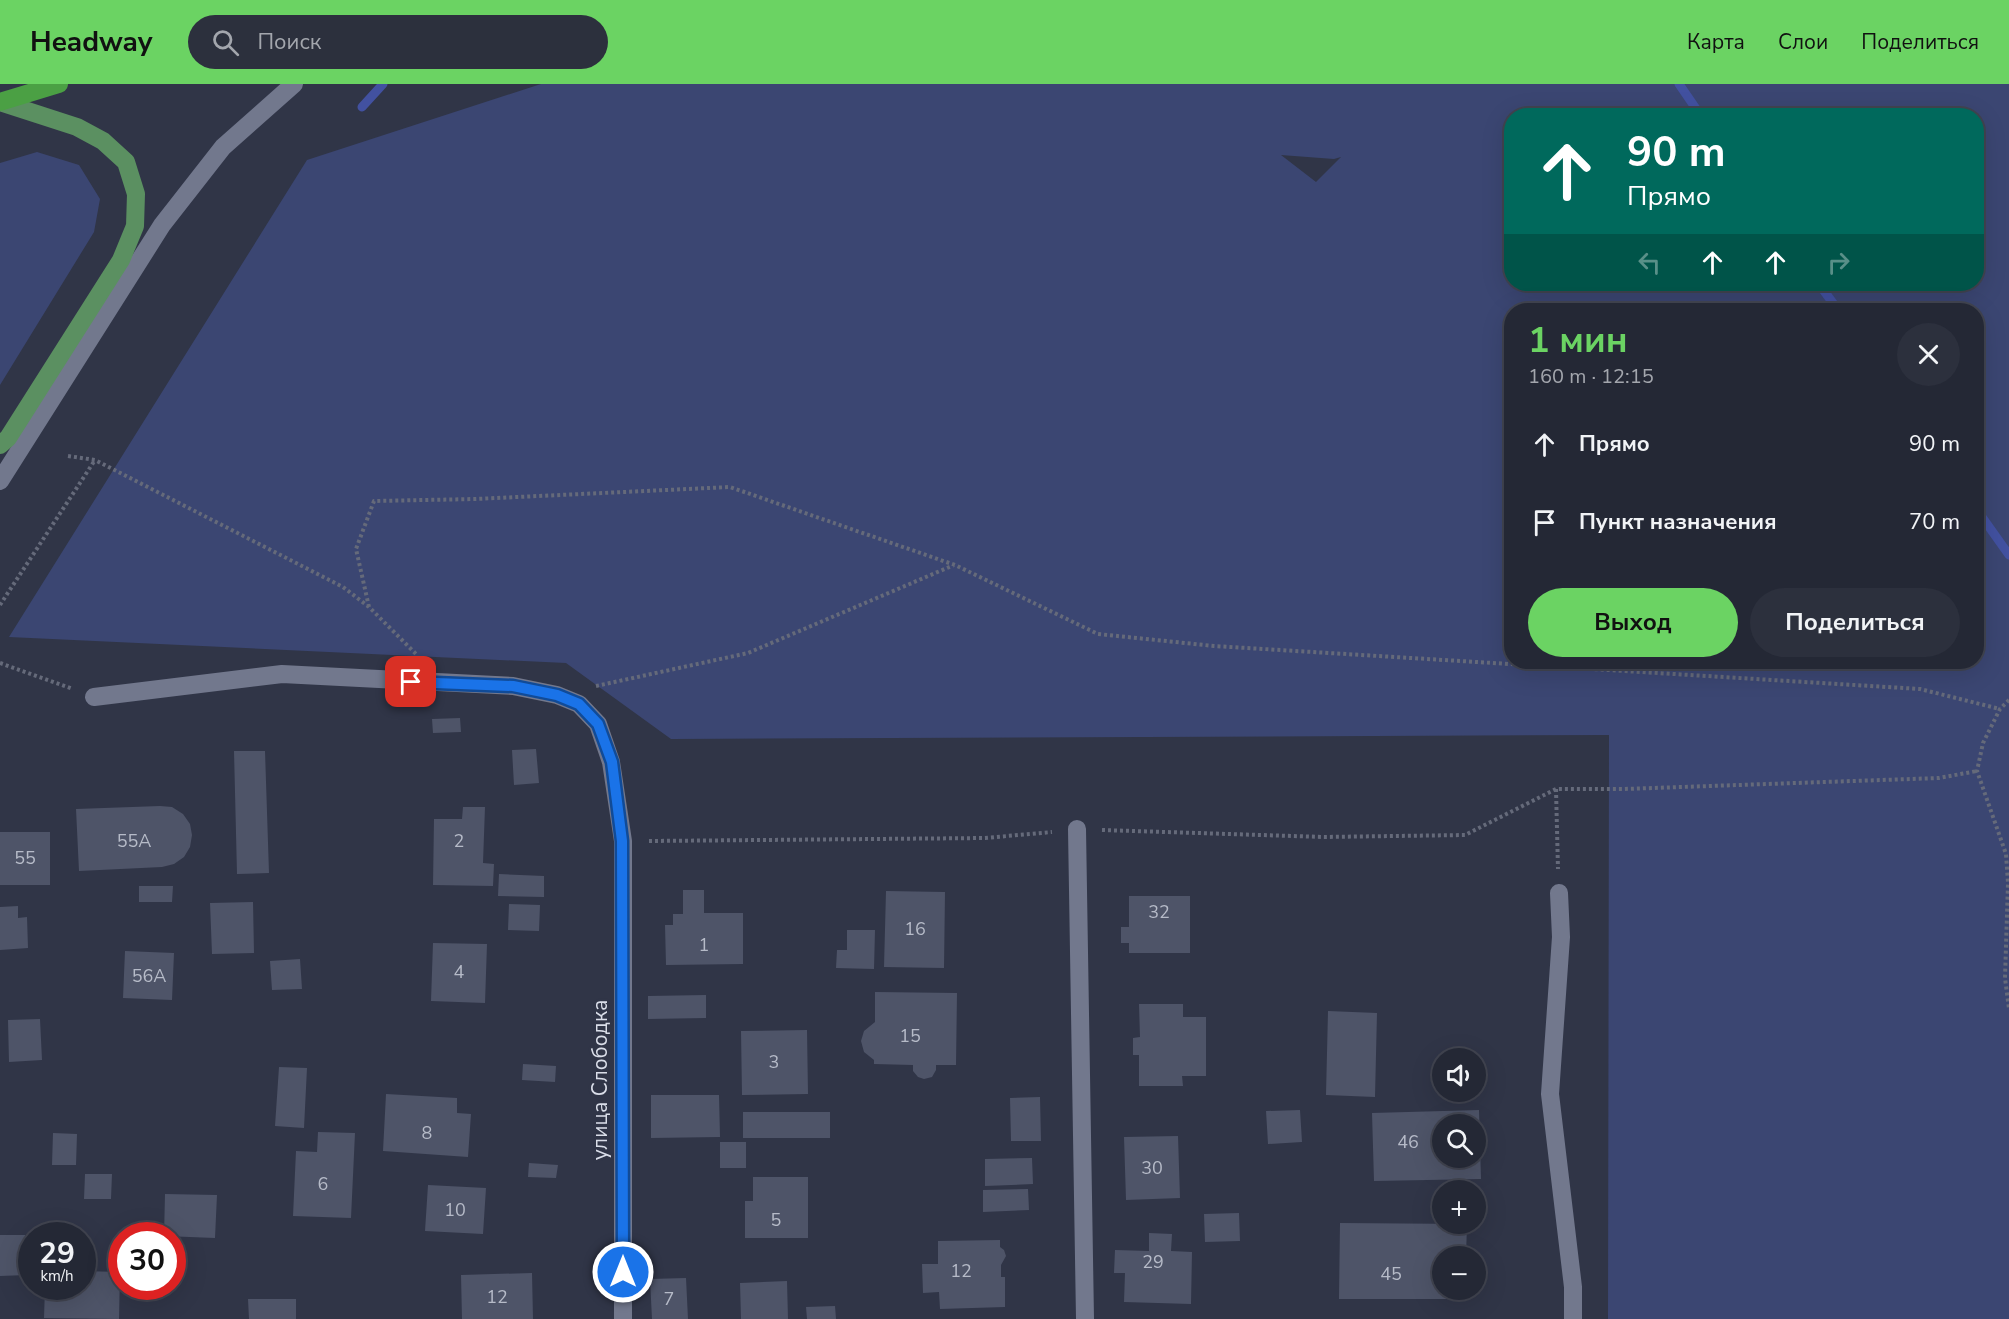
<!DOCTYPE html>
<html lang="ru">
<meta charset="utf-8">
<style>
:root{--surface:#242835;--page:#2c303d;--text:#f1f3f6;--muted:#a3a6ad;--line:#414450;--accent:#6bd363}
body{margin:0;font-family:"Nunito Sans",sans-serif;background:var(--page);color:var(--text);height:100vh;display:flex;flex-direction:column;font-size:22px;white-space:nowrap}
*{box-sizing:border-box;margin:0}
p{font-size:20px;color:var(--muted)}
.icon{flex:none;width:33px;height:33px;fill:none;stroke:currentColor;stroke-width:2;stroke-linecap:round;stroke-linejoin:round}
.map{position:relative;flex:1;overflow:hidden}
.sheet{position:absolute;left:1504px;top:219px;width:480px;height:366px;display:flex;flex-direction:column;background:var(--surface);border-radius:24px;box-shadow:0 6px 24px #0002,0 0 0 2px var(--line)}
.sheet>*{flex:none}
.hud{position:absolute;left:1504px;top:24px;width:480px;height:183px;border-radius:24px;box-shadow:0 6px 24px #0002,0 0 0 2px var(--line);background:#00695c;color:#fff;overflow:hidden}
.controls{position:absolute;left:1432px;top:964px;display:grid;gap:12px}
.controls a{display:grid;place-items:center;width:54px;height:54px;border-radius:50%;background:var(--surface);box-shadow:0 6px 24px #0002,0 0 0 2px var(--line);font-size:30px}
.speed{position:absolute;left:18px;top:1138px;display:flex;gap:12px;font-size:30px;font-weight:700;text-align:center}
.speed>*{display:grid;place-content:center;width:78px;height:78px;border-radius:50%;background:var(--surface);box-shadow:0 6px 24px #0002,0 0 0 2px var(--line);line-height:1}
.speed small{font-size:15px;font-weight:400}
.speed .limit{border:9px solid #d22;background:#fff;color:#111}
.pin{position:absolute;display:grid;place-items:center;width:51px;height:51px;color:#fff;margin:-26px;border-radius:12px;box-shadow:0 3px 9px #0006}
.me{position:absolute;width:66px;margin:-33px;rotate:0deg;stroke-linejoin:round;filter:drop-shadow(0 0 4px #0008)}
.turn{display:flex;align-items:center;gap:21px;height:126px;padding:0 24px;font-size:27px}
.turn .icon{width:78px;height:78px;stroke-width:2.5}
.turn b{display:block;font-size:42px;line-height:51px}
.lanes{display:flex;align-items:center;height:57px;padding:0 24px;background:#0003;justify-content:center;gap:30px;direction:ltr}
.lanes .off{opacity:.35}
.round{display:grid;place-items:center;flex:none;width:63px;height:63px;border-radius:32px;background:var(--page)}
.summary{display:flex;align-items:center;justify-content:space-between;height:102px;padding:0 24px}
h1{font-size:36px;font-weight:700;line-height:45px;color:var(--accent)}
.action{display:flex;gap:12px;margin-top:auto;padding:12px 24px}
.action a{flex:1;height:69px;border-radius:36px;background:var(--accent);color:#111;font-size:24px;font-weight:700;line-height:69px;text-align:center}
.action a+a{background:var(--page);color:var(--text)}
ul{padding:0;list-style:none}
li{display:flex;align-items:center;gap:18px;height:78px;padding:0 24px}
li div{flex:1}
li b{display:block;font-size:22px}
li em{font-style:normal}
header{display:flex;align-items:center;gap:36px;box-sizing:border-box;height:84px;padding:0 30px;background:var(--accent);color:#111}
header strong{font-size:28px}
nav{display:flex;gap:33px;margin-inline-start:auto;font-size:21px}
.search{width:420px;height:54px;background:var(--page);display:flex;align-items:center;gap:15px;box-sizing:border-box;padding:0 21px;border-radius:33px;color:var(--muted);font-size:22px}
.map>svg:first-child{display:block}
.green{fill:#3b4672;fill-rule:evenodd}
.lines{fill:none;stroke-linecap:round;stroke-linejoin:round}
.stream{stroke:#4251a0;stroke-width:9}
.building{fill:#4e5468;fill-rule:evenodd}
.path{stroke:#656a7a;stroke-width:4;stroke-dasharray:3 3;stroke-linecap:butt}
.minor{stroke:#72788d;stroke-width:18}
.major{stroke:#5b9061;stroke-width:18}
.highway{stroke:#4ba044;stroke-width:18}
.route-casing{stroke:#114b97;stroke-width:15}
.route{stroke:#1a73e8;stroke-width:10}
.labels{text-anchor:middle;stroke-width:5;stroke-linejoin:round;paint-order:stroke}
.number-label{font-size:18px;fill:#b6bbc8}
.street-label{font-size:21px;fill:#d9dde8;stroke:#303547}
</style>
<header>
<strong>Headway</strong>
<div class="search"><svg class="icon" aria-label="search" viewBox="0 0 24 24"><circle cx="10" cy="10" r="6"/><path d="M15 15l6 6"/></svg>Поиск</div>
<nav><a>Карта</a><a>Слои</a><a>Поделиться</a></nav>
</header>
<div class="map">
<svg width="2009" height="1235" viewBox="0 0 2009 1235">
<rect width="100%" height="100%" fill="#303547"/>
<!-- green -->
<path class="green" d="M541,0H2009V1235H1608L1609,651L671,655L566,579L9,553L307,76ZM1512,32H1977V200H1512ZM1281,71L1334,75L1341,73L1316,98ZM1512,226H1977V578H1512Z
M37,68L79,81L100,115L94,148L0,301V79Z"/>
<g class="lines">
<!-- stream -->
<path class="stream" d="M1679,0L1701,32
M362,23L383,0
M1819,200L1838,226
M1977,426L2009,471"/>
</g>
<!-- building -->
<path class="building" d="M460,634L461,648L433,649L432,635Z
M536,665L539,699L514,701L512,666Z
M234,667H265L269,789L237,790Z
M160,722L172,723L183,730L190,740L192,751L190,763L184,773L174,780L162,783L79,787L76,725Z
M463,723H485L483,779L494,780L493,802L433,801L434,735H462Z
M0,748H50V801H0Z
M499,790L544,792V813L498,812Z
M139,802H173L172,818H139Z
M683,806H704V829H743V880L666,881L665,841H673V830H683Z
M886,807L945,808L944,884L884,883Z
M1129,812H1190V869H1129V859H1121V843H1129Z
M253,818L254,869L212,870L210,819Z
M509,820L540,821L539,847L508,846Z
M18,822V834L27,833L28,864L0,866V823Z
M847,846H875L874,885L836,884L837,866H847Z
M433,859L487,860L485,919L431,917Z
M125,867L174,869L172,916L123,914Z
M300,875L302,905L272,906L270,877Z
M875,908L957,909L956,981H936V986L932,993L924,995L918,993L913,987V981L874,980V976L864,968L861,957L864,947L875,938Z
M706,911V934L648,935V912Z
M1139,920H1183V933H1206V992H1182L1183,1002H1139V971H1133V954L1140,953Z
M1328,927L1377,929L1375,1013L1326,1011Z
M40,935L42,976L9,978L8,936Z
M807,946L808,1010L742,1011L741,947Z
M523,980L556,982L555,998L522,996Z
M279,983L307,984L304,1044L275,1042Z
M386,1010L457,1014V1029L471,1030L468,1073L383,1067Z
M651,1011H719L720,1053L651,1054Z
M1040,1013L1041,1057H1011L1010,1014Z
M1300,1026L1302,1058L1268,1060L1266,1027Z
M1479,1026L1481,1095L1374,1097L1372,1029ZM1443,1041H1476V1074H1443Z
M743,1028H830V1054H743Z
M318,1048L355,1049L351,1134L293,1132L296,1067L317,1068Z
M53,1049L77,1050L76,1081H52Z
M1178,1052L1180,1114L1126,1116L1124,1053Z
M720,1058H746V1084H720Z
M1032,1074L1033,1100L985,1102V1075Z
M529,1079L558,1081L556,1094L528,1093Z
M85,1090H112L111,1115H84Z
M753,1093H808V1154H745V1117H753Z
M428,1101L486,1104L483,1150L425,1147Z
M1028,1105L1029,1126L983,1128V1106Z
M165,1110L217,1111L215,1154L164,1152Z
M1239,1129L1240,1157L1205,1158L1204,1130Z
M1340,1139L1467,1140L1466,1173H1443V1206H1466V1215H1339Z
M1149,1149L1172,1150L1171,1167L1192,1168L1191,1220L1124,1218L1125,1189H1114L1115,1166L1149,1167Z
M0,1151H25L27,1191L0,1192Z
M1000,1156V1163L1004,1166L1006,1172L1001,1181V1193H1005V1223L940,1225L939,1208L923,1209L922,1180H938V1157Z
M82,1187L120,1188L119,1235L44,1234L45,1203H82Z
M532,1189L533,1235H462L461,1191Z
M686,1194L688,1235H652L650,1195Z
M787,1197L788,1235H741L740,1199Z
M248,1215H296V1235H249Z
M835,1222L836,1235H807L806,1223Z"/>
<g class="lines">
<!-- path -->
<path class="path" d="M68,372L95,376L343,503L369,523L417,571
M0,521L95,376
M369,523L356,465L374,417L475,415L730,403L955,481L1098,550L1214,562L1920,605L2000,625
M0,579L73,605
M596,602L748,569L954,481
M2009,616L2000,625L1983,659L1977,687L2006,770L2008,799L2005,894L2009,925
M1556,705L1558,785
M1102,746L1324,753L1465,751L1556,705H1624L1939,694L1977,687
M649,757L985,754L1052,748"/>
<!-- minor -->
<path class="minor" d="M0,397L162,141L223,63L294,0
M94,613L282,590L513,602L557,611L579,620L598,640L611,678L623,757V1235
M1077,745L1085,1235
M1559,809L1561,853L1550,1010L1573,1203V1235"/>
<!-- major -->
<path class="major" d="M0,18L77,43L103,57L126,78L136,110L135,142L121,176L8,354L0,361"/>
<!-- highway -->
<path class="highway" d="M0,18L59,0"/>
</g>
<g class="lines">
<!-- route casing -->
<g class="route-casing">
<path id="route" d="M411,598L513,602L557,611L579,620L598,640L612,678L622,757L623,1188"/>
</g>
<!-- route -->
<use href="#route" class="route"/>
</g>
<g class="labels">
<!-- number labels -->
<g class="number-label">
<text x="134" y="763">55А</text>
<text x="459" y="763">2</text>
<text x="25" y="780">55</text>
<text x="1159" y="834">32</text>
<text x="915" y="851">16</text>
<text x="704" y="867">1</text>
<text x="459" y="894">4</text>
<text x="149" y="898">56А</text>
<text x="910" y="958">15</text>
<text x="774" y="984">3</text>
<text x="427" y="1055">8</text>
<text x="1408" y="1064">46</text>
<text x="1152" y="1090">30</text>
<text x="323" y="1106">6</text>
<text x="455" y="1132">10</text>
<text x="776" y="1142">5</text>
<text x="1153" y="1184">29</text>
<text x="961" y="1193">12</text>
<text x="1391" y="1196">45</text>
<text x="497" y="1219">12</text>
<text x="669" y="1221">7</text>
</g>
<!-- street labels -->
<g class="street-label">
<text transform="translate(600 996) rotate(-90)" y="7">улица Слободка</text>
</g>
</g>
</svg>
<div class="controls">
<a><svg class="icon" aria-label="sound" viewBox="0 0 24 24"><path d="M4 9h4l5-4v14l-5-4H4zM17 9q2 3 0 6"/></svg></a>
<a><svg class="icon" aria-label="search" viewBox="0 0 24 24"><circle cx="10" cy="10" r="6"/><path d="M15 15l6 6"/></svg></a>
<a>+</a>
<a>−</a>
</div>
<div class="speed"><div>29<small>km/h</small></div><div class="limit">30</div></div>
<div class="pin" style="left:411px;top:598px;background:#d93025"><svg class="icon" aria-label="arrive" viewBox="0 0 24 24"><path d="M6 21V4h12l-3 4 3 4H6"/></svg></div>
<svg class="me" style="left:623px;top:1188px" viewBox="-20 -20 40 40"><circle r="17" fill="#1a73e8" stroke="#fff" stroke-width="3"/><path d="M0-11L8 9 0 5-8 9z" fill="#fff"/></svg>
<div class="hud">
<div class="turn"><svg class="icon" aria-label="ahead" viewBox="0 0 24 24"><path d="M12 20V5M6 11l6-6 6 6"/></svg><div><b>90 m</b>Прямо</div></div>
<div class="lanes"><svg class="icon off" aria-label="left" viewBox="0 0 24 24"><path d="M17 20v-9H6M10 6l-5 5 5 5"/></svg><svg class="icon" aria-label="ahead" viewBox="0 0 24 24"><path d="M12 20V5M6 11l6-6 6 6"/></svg><svg class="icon" aria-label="ahead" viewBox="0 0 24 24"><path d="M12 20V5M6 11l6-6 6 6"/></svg><svg class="icon off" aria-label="right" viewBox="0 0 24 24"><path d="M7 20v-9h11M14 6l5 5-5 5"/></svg></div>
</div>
<section class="sheet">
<div class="summary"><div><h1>1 мин</h1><p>160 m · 12:15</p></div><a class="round"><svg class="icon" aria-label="close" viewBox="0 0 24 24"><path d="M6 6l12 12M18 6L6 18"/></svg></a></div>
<ul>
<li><svg class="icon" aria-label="ahead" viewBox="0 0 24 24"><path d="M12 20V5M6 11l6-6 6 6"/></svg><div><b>Прямо</b></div><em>90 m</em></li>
<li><svg class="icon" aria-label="arrive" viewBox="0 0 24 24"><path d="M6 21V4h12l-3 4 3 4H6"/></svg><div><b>Пункт назначения</b></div><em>70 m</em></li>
</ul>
<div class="action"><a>Выход</a><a>Поделиться</a></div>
</section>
</div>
